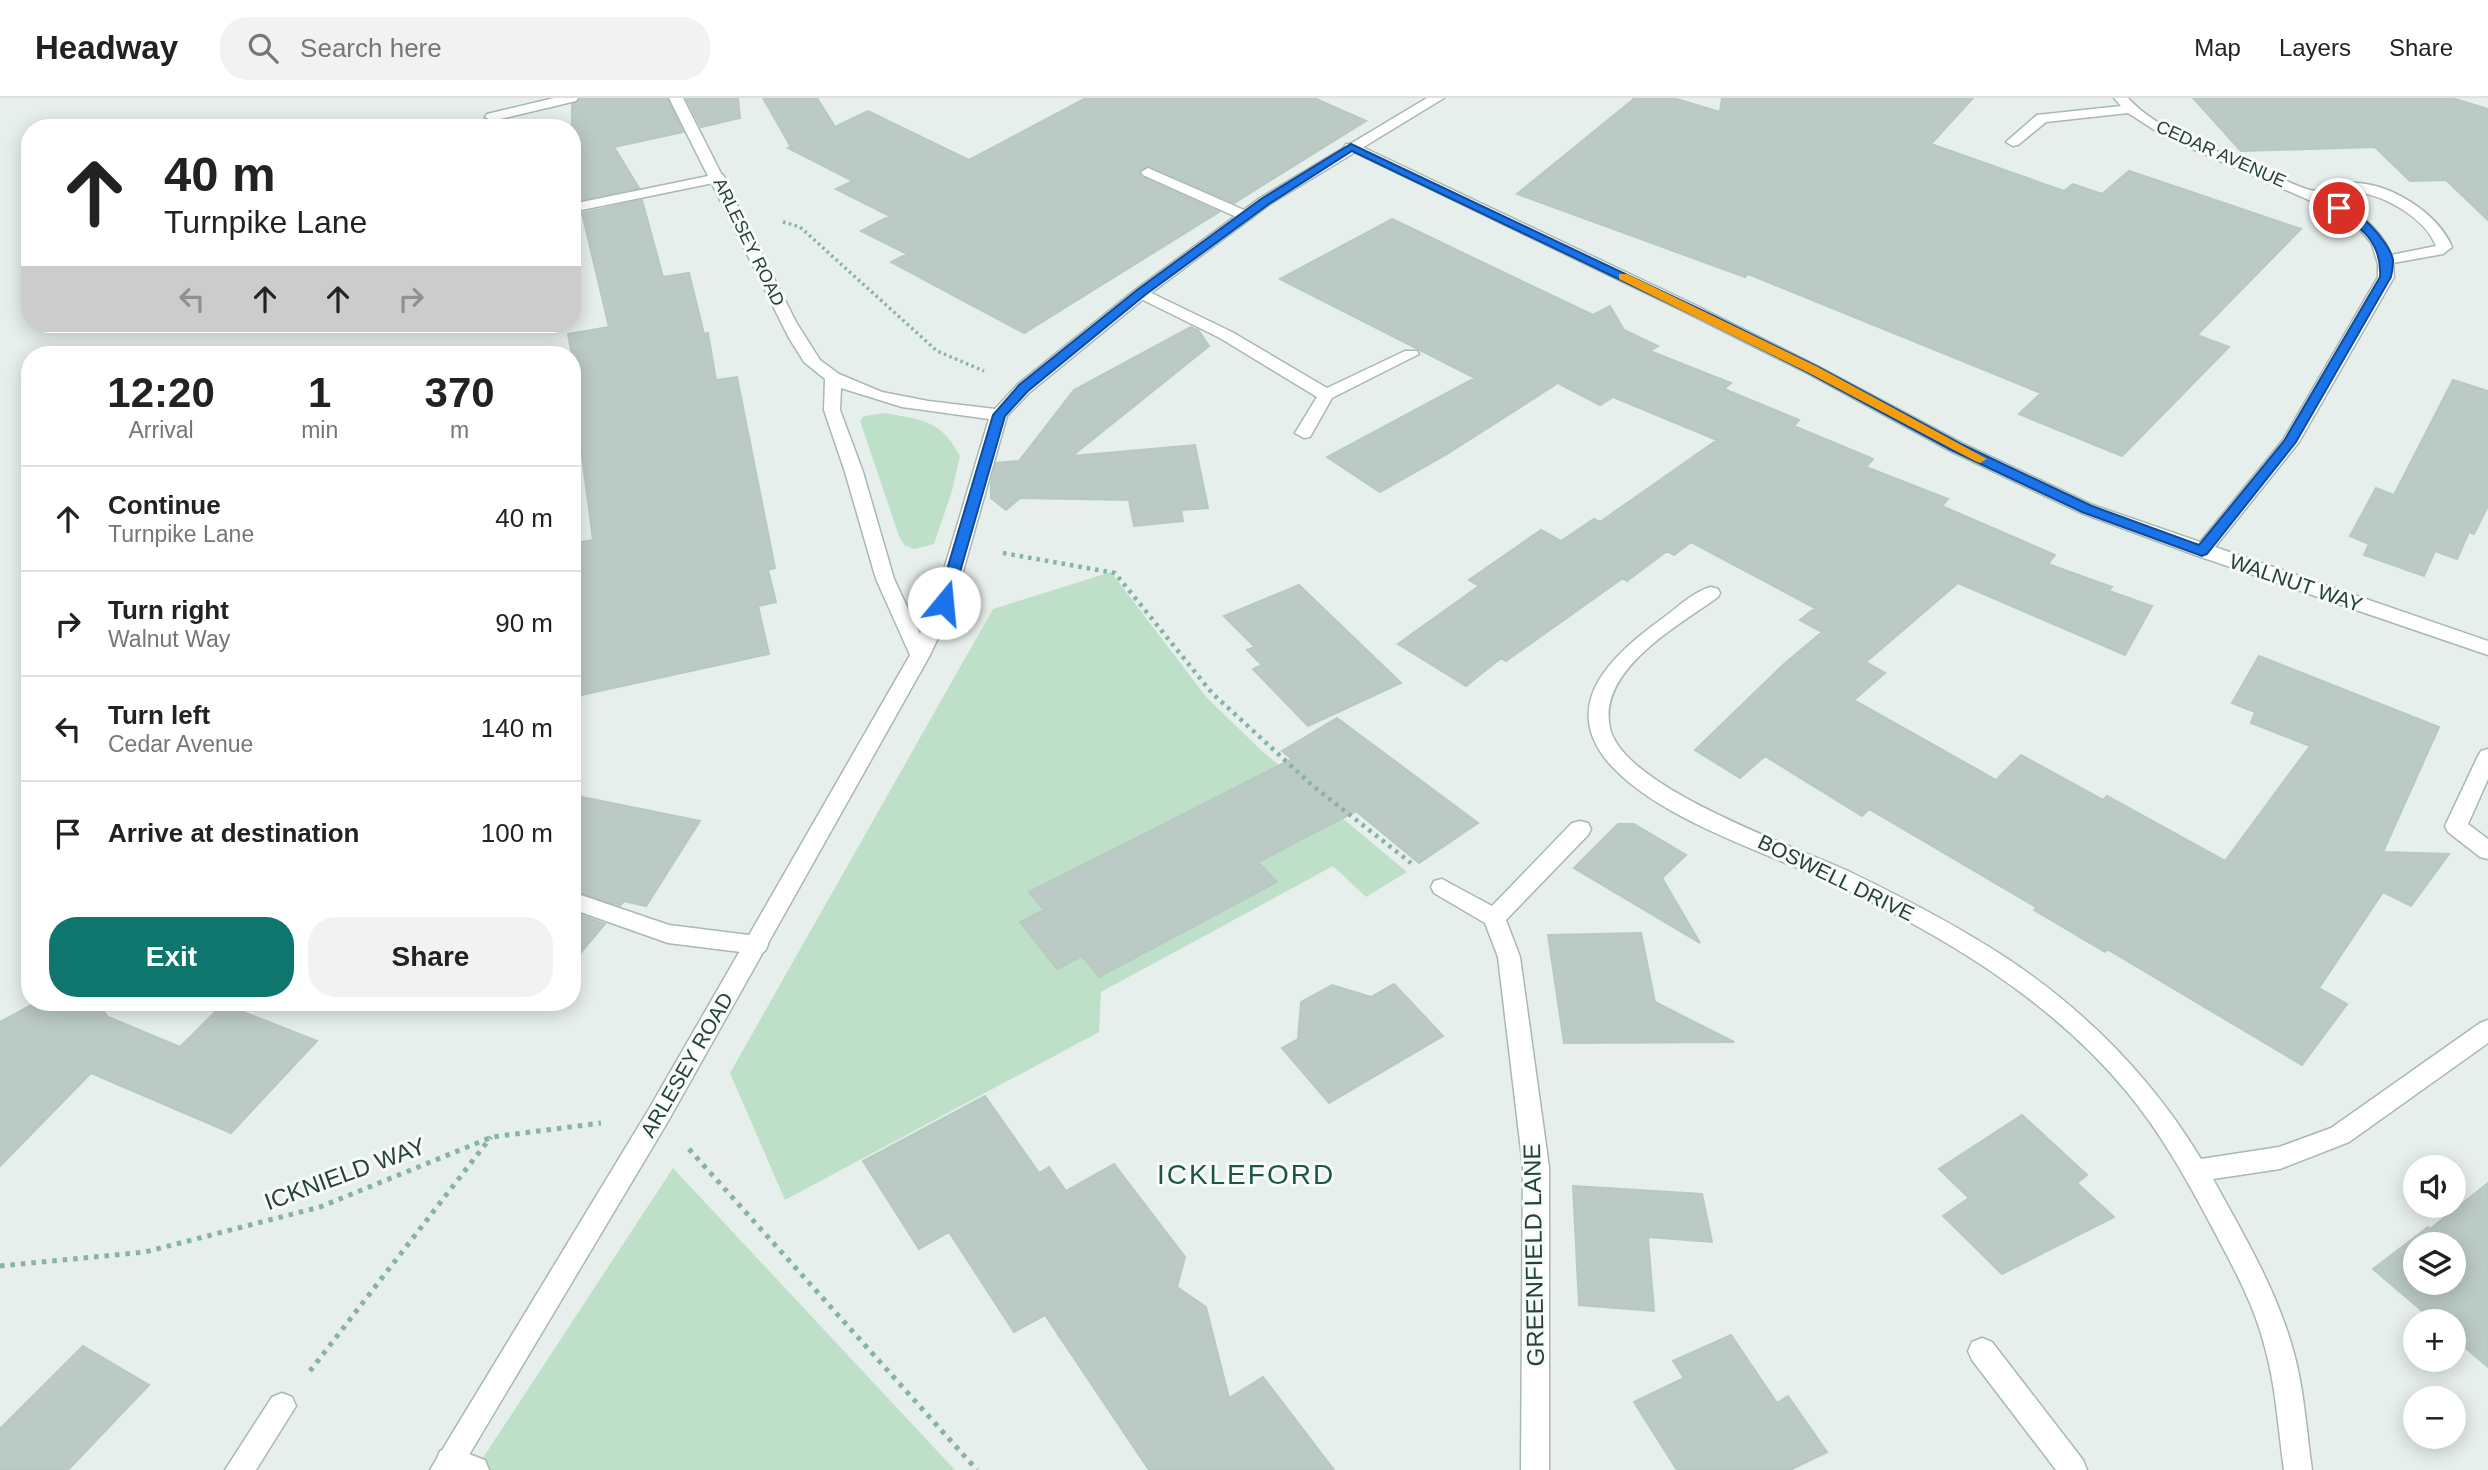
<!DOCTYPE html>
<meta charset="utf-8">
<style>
:root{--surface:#fff;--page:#f2f2f2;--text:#222;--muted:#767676;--line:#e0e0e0;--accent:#0f766e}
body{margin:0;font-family:Helvetica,sans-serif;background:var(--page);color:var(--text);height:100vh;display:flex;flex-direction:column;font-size:26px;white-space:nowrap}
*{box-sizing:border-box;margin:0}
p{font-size:23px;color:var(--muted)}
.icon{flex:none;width:38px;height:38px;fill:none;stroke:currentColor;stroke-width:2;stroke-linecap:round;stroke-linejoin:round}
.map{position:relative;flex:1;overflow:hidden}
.drawer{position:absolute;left:21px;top:248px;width:560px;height:665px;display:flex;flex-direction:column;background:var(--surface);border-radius:28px;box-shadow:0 4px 18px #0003}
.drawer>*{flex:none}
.top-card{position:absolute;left:21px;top:21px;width:560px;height:214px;border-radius:28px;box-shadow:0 4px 18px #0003;background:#fff;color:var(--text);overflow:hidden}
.controls{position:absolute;left:2403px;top:1057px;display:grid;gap:14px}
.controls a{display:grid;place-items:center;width:63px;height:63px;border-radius:50%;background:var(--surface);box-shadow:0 4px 18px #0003;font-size:35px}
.pin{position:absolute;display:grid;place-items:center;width:60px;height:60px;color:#fff;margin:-30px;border:4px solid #fff;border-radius:50%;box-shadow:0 2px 7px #0007}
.me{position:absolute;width:77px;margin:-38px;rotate:17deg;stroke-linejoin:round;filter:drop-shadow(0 0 5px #0008)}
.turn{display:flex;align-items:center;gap:24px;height:147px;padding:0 28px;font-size:32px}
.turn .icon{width:91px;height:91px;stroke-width:2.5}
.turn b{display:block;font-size:49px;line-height:60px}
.lanes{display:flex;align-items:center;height:66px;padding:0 28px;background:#0003;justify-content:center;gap:35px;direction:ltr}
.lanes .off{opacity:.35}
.eta{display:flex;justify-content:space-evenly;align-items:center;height:119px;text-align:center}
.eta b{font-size:42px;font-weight:700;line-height:49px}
.cta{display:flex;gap:14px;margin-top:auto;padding:14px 28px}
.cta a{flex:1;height:80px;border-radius:28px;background:var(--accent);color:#fff;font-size:28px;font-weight:700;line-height:80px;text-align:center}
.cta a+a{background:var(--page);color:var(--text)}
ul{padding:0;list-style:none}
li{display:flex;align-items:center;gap:21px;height:105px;padding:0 28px;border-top:2px solid var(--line)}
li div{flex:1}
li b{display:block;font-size:26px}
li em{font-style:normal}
header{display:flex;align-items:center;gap:42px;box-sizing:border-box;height:98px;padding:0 35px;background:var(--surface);border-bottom:2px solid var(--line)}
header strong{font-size:33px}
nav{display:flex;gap:38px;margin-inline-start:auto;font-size:24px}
.search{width:490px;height:63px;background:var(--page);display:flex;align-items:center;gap:18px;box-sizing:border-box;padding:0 24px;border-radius:28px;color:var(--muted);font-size:26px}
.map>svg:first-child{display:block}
.green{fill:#bfe0c8}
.building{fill:#bbcac4;stroke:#b8c9c2;stroke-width:2;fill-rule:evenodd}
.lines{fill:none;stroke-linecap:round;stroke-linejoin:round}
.service-casing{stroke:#a8b8b2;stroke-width:3}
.minor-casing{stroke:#a8b8b2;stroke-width:3}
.tertiary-casing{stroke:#a8b8b2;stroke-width:3}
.path-far2{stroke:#86b3a5;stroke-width:3.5;stroke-dasharray:2.5 3.5;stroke-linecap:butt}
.path-far1{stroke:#86b3a5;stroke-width:4.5;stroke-dasharray:3.5 5;stroke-linecap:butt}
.path{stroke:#86b3a5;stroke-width:5;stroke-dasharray:4.5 6;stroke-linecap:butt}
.service{fill:#fff;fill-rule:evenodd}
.minor{fill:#fff;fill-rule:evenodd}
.tertiary{fill:#fff;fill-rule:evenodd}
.route{fill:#1a73e8;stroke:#114b97;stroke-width:2}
.slow{fill:#f59e0b}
.labels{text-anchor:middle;stroke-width:6;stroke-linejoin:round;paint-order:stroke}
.far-street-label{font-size:18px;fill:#24423a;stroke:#f7fbf9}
.street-label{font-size:21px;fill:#24423a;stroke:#f7fbf9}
.near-street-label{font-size:24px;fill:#24423a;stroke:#f7fbf9}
.near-quarter-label{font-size:28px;letter-spacing:2px;fill:#1f5548;stroke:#f7fbf9}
</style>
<header>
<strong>Headway</strong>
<div class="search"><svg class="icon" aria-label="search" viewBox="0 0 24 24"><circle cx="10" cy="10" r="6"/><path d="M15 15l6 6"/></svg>Search here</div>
<nav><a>Map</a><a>Layers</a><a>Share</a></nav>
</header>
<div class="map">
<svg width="2488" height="1372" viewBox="0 0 2488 1372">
<rect width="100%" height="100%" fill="#e6efeb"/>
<!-- green -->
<path class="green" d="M885,315C923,322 941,322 960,358L952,393L934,446L914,451L904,447L899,438L860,323L864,318Z
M1111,474L1207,600L1261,652L1407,774L1366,799L1333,768L1101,894L1099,934L785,1102L730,975L993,511Z
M673,1070L955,1372H475Z"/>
<!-- building -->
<path class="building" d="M581,0H667L683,34L614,49L639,90L579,102L572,74V7Z
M686,0H738L740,20L701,29Z
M763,0H817L835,29L868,13L969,62L1086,0H1314L1366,23L1234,105L1149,68L1140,72L1142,79L1219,114L1024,235L891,164L907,156L861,133L890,118L836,91L853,83L788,50L791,49Z
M1635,0H1673L1720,14L1722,0H1973L1931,46L2064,93L2073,86L2102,96L2129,73L2301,131L2197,237L2229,249L2122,358L2019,316L2041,295L1748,176L1745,179L1517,96Z
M2193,0H2452L2488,11V122L2446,82L2410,83L2375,49L2241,53Z
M642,102L663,179L689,175L704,236L708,235L716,282L737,279L775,470L768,472L776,504L758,508L769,556L572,599V504L580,502L575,445L593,442L576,312H572V257L568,236L609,229L582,115Z
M1392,121L1593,217L1610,208L1624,232L1658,248L1650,253L1731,285L1724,291L1799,322L1794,328L1873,361L1866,369L1948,401L1942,408L2055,457L2048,466L2112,489L2109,493L2152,508L2125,557L1958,485L1866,564L1885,575L1854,602L1996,682L2021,657L2103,702L2107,698L2225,763L2310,648L2251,625L2255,614L2232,605L2259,558L2439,629L2383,754L2449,756L2411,808L2383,794L2319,890L2347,906L2302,967L2107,851L2105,854L2034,812L2036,809L1869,711L1862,718L1765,658L1740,680L1695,652L1783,567L1822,534L1800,522L1815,510L1691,444L1674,457L1667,453L1627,483L1623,480L1506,563L1501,560L1466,588L1398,546L1479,488L1469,482L1541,432L1561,443L1594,421L1600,424L1717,342L1613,299L1600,307L1558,285L1447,356L1380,394L1327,359L1475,280L1280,181Z
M1191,229L1199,233L1209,248L1072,358L1195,347L1208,410L1181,412L1183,423L1134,428L1129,402L1020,400L1006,412L991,400V384L996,365L1019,363L1074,292Z
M2453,282L2488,293V408L2474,436L2469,434L2457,461L2435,453L2424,478L2364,457L2369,446L2350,438L2376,390L2394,397Z
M1299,487L1401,585L1308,628L1253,571L1262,567L1247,552L1255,549L1224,518Z
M1337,620L1478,725L1419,765L1356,713L1258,764L1277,784L1099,879L1082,858L1057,871L1020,824L1044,812L1029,794L1292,661L1282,653Z
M572,697L700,723L646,808L624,803L620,808L572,792Z
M1618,726H1634L1686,757L1662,780L1700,845L1574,770Z
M572,814L605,826L572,865Z
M1641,835L1655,904L1734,944L1564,945L1548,837Z
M1394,886L1443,938L1329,1005L1282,950L1298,941L1301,904L1332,887L1371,899Z
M35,905H98L108,919L180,949L223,906L317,943L231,1035L91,975L0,1068V924Z
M985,998L1039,1075L1049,1069L1066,1093L1114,1066L1185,1159L1177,1189L1206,1209L1229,1300L1263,1279L1334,1372H1149L1045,1217L1014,1234L949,1134L919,1151L863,1063Z
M2022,1017L2087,1077L2077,1085L2114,1119L2002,1176L1943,1118L1969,1100L1939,1071Z
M2488,1085V1269L2454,1240V1223H2434L2373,1171L2428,1129L2430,1131ZM2415,1146H2454V1185H2415Z
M1573,1088L1702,1096L1712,1144L1648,1139L1654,1213L1579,1207Z
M1731,1237L1777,1305L1788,1298L1827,1354L1790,1372H1677L1634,1304L1684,1280L1673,1263Z
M83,1248L149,1287L68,1372H0V1331Z"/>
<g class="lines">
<!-- service casing -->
<g class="service-casing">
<path id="service" d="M554,0H578L576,3L492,23L485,19L487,16Z
M1148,70L1251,115L1253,118L1251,121H1241L1143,77L1141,74Z
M1141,190L1232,234L1327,290L1405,253H1417L1419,256L1332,300L1310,339L1304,340L1295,335L1317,299L1220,240L1135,198L1133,195L1135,192Z
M2488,651V681L2468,726L2488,741V761L2480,759L2448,734L2445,728L2478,658L2481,653Z
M572,794L669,827L757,838L765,841L768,847L765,853L757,856L668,845L572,811Z
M1982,1240L1992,1244L2083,1362L2087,1372H2056L1972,1262L1968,1253L1972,1244Z"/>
</g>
<!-- minor casing -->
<g class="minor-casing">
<path id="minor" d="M2114,0H2128C2162,37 2221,53 2265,73C2279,79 2295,88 2310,92C2322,95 2339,86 2352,85C2389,84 2438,115 2452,149L2443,156L2393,165L2394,179L2299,344L2215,449L2488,543V557L2195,457L2081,415L1950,353L1807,275L1681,212L1344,49L1346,46H1356L1693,206L1819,269L1962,345L2093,407L2200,444L2283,342L2378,179V166L2372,146L2361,133L2334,113L2167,40L2128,15L2046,24L2018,47L2013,48L2006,44L2037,17L2121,8ZM2349,94C2379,93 2425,119 2436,148L2391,157C2380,127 2353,111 2325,98Z
M718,76L723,77L725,80L723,83L572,114V106Z
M1711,489L1718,491L1720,495L1718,499C1678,528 1597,572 1610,630C1623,690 1797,749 1850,774C1904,800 1958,828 2008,861C2087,914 2152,980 2201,1061L2279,1049L2331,1030L2480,925L2488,922V945L2349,1044L2280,1071L2213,1081C2242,1134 2274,1187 2291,1245C2304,1286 2306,1330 2312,1372H2284C2278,1330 2276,1287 2264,1246C2253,1204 2232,1167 2212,1129C2187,1082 2161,1035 2127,994C2049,900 1941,836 1832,785C1764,753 1657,721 1608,664C1558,604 1615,555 1663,520C1677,510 1694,493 1711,489Z
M1580,723L1588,725L1591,731L1588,737L1506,822L1520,859L1549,1069V1372H1521L1523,1069L1498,859L1485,825L1434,795L1431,789L1434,783L1442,781L1492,808L1572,725Z
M282,1295L292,1299L296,1308L256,1372H225L272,1299Z
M450,1349L485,1362L489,1372H440L436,1363L440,1353Z"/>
</g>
<!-- tertiary casing -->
<g class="tertiary-casing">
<path id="tertiary" d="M669,0H683L796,224L820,262L839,276L882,294L928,303L995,311L1018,286L1135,192L1260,100L1427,0H1444L1270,106L1147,198L1030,294L1007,318L954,505L930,557L667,1025L460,1372H430L649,1011L910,557L876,481L845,374L824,312L825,281L804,264L789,240ZM841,290L902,309L989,321L934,505L920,536L894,481L863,374L840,312Z"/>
</g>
<!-- path-far2 -->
<path class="path-far2" d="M783,124L800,129L937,253L984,273"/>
<!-- path-far1 -->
<path class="path-far1" d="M1003,455L1115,475L1212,595L1313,688L1411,765"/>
<!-- path -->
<path class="path" d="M689,1051L977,1372
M0,1168L145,1154L320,1109L492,1039L601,1025
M310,1273L491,1039"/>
<!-- service -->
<use href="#service" class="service"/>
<!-- minor -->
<use href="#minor" class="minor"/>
<!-- tertiary -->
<use href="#tertiary" class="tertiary"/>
</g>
<!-- route -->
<path class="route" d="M1351,46L1712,217L1818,269L1961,346L2092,408L2199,447L2284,343L2380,179C2382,144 2362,130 2335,112V107C2354,105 2390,144 2393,162C2393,167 2392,174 2391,179L2296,344L2207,456L2202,458L2082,414L1951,352L1809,275L1704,222L1352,53L1269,106L1145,197L1028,293L1005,318L951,505L949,508H939L937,505L993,317L1019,287L1137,192L1261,101Z"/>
<!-- slow -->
<path class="slow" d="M1619,176H1627L1818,269L1987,361L1980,365L1975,363L1809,275L1619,181Z"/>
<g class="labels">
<!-- far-street labels -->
<g class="far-street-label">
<text transform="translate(2221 56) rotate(24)" y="6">CEDAR AVENUE</text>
<text transform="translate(749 144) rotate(64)" y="6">ARLESEY ROAD</text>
</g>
<!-- street labels -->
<g class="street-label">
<text transform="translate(2296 485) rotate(19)" y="7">WALNUT WAY</text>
<text transform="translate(1836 780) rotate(26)" y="7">BOSWELL DRIVE</text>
<text transform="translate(687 967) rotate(-60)" y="7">ARLESEY ROAD</text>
</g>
<!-- near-street labels -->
<g class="near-street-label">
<text transform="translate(345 1076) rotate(-20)" y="8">ICKNIELD WAY</text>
<text transform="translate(1534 1157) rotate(-91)" y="8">GREENFIELD LANE</text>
</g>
<!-- near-quarter labels -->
<g class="near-quarter-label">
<text x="1246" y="1086">ICKLEFORD</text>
</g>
</g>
</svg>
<div class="controls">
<a><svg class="icon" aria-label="sound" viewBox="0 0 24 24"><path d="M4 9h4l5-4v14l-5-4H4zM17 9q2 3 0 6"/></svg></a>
<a><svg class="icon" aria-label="layers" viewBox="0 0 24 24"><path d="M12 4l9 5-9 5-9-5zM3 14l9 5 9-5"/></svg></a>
<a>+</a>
<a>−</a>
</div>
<div class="pin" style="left:2339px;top:110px;background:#d93025"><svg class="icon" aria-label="arrive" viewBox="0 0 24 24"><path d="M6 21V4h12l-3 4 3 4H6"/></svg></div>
<svg class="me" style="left:944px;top:505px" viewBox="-20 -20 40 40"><circle r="19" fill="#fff"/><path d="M0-13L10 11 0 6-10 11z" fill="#1a73e8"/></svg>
<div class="top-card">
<div class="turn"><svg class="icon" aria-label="ahead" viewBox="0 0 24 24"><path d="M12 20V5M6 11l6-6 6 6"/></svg><div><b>40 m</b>Turnpike Lane</div></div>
<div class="lanes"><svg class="icon off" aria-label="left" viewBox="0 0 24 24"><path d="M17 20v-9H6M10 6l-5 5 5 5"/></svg><svg class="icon" aria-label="ahead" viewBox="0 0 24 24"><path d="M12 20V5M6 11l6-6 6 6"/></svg><svg class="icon" aria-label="ahead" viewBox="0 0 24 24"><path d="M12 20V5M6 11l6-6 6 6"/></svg><svg class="icon off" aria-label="right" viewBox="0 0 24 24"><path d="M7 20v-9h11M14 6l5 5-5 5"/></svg></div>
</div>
<section class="drawer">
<div class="eta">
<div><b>12:20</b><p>Arrival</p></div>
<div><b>1</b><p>min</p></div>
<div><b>370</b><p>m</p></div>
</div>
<ul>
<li><svg class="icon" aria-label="ahead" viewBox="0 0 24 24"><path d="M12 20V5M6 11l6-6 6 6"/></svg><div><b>Continue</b><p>Turnpike Lane</p></div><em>40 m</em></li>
<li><svg class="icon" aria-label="right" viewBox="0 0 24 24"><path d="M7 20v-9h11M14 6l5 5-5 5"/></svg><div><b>Turn right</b><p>Walnut Way</p></div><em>90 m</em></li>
<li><svg class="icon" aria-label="left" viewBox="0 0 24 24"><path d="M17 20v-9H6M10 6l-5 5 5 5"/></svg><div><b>Turn left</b><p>Cedar Avenue</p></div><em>140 m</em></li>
<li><svg class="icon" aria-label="arrive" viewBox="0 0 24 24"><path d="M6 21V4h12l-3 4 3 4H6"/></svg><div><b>Arrive at destination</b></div><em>100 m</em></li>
</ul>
<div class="cta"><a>Exit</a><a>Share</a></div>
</section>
</div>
